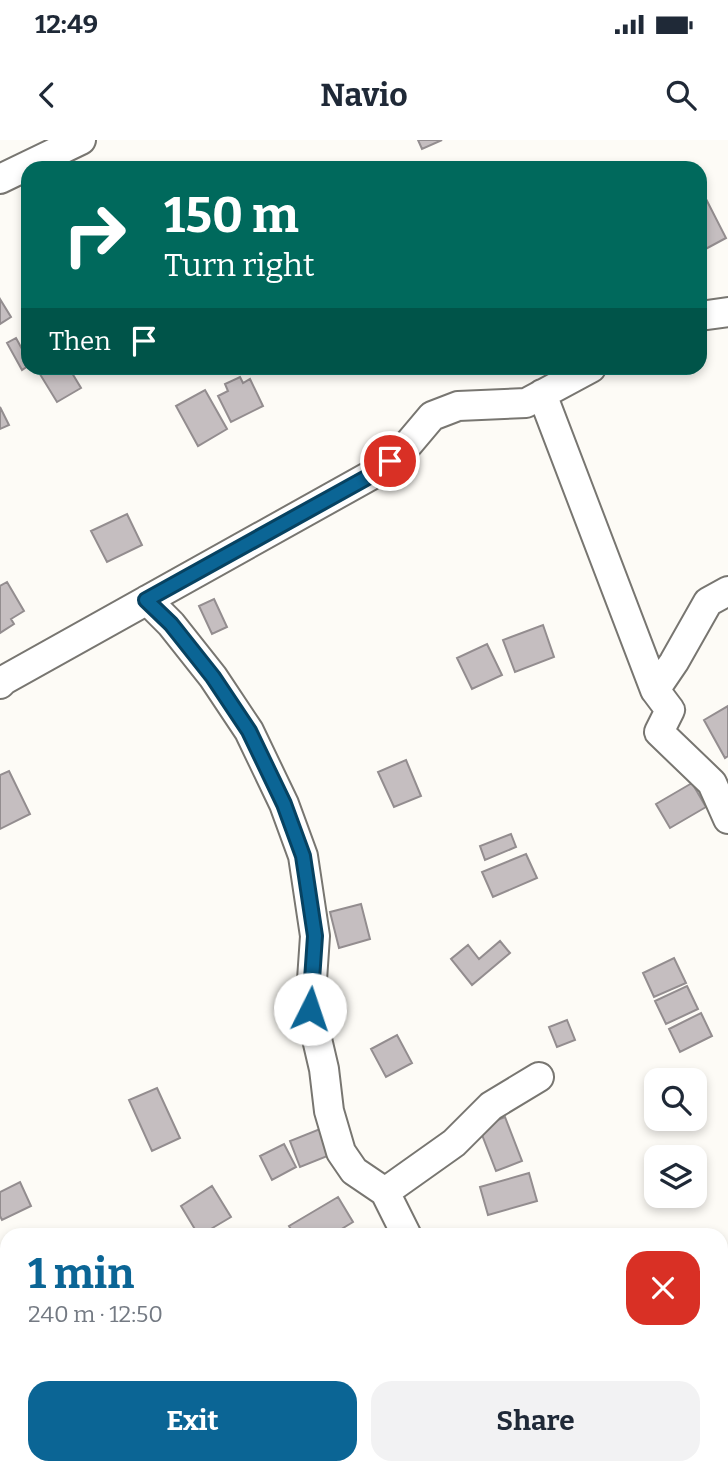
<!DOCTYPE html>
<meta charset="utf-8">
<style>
:root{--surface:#fff;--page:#f2f2f3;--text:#1f2937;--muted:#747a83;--accent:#0b6595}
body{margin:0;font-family:Bitter,serif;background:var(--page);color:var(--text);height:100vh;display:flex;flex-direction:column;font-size:26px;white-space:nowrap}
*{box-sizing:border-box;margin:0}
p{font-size:23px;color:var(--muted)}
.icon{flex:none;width:38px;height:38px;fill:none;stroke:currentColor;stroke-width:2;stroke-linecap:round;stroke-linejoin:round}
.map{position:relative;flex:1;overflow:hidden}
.panel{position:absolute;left:0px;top:1088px;width:728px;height:247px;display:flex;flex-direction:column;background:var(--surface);border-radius:21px 21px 0 0;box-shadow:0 4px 10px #0003}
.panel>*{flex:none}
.guide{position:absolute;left:21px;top:21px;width:686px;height:214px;border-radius:21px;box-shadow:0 4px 10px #0003;background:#00695c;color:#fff;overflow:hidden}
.buttons{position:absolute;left:644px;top:928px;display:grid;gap:14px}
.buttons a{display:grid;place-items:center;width:63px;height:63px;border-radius:14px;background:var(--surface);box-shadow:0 4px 10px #0003;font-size:35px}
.pin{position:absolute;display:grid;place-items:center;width:60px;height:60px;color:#fff;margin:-30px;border:4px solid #fff;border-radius:50%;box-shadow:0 2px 7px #0007}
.me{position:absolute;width:77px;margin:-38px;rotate:4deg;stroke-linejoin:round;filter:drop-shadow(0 0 5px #0008)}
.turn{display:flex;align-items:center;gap:24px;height:147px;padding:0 28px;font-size:32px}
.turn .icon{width:91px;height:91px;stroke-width:2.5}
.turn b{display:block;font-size:49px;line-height:60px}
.then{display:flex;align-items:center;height:66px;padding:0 28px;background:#0003;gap:14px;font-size:26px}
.round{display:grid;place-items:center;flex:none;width:74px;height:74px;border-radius:21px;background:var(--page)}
.head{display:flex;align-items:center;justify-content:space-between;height:119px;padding:0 28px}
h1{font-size:42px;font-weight:700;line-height:52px;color:var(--accent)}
.primary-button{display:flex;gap:14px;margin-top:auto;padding:14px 28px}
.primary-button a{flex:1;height:80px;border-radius:21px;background:var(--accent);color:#fff;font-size:28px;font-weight:700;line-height:80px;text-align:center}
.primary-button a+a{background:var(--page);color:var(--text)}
.status{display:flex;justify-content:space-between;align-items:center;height:49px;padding:0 35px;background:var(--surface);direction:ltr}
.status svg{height:19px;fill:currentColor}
header{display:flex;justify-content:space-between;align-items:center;height:91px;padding:0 28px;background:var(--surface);font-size:32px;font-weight:700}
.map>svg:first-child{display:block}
.building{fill:#c5bec0;stroke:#938d8f;stroke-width:2}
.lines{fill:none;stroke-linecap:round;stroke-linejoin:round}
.minor-casing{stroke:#787671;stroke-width:32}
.minor{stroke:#fff;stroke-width:28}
.route-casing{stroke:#074261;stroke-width:18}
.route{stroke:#0b6595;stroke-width:12}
</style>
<div class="status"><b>12:49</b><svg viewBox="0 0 49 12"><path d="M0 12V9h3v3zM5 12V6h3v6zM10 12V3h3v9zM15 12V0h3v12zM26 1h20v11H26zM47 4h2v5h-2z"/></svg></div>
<header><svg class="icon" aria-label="back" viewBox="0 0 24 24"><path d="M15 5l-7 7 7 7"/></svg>Navio<svg class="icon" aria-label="search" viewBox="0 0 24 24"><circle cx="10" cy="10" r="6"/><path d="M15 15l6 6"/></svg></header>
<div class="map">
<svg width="728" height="1335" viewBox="0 0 728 1335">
<rect width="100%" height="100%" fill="#fdfbf6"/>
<!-- building -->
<path class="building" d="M418,0H442L422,9Z
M705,57L726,98L700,112V59Z
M0,159L11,177L0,184Z
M16,198L28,220V226L22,230L7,203Z
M44,228H69L81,248L57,262L38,231Z
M240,237L243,243L250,239L263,266L231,282L218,256L228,251L225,244Z
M205,250L227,289L198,306L176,266Z
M0,267L9,285L0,289Z
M127,374L142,405L107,422L91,391Z
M7,442L24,471L11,479L14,484L0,493V446Z
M214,459L227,487L212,494L199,466Z
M543,485L554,517L515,532L503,500Z
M487,504L502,535L472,549L457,518Z
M728,566V616L725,618L704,580Z
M406,620L421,656L394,667L378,632Z
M9,631L30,674L0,689V635Z
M692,643L706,667L670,688L656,664Z
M511,694L516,707L485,720L480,706Z
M526,714L537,738L493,757L482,732Z
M361,764L370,799L339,808L330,772Z
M500,801L510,813L472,845L451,819L468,805L479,819Z
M674,818L686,843L654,857L643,833Z
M687,846L698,869L666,884L655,861Z
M701,873L712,896L680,912L669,889Z
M567,880L575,900L557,907L549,887Z
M397,895L412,923L386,937L371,909Z
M157,948L180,998L152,1011L129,960Z
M505,977L522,1021L496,1031L479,987Z
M320,989L330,1015L300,1027L290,1001Z
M284,1004L296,1027L272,1040L260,1016Z
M529,1033L537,1061L488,1075L480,1047Z
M20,1042L31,1066L2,1080L0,1076V1052Z
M212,1046L231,1077L199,1096L181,1066Z
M338,1057L353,1082L330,1096H295L289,1086Z
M84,1328H107L108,1335H74L73,1331Z
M336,1328H360L348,1335H340Z
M655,1328H686L688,1335H656Z"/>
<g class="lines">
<!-- minor casing -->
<g class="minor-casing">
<path id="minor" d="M0,39L81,0
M700,176L728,172
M542,254L655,550
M728,451L708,462L674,522L655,550L670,570L659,592L712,643L728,679
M147,460L171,484L213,537L249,591L284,664L303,716L315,796L310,869L324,929L329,971L341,1012L354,1031L385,1052
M0,544L4,540L375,333L405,308L432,276L458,266L526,263L591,228
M407,1096L385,1052L454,1003L491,966L539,937
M0,1190L7,1196
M145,1328L146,1335
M533,1328L536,1335"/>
</g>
<!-- minor -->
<use href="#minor" class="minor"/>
</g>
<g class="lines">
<!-- route casing -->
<g class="route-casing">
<path id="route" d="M310,869L315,796L303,716L284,664L249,591L213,537L171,484L146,460L375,333L390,321"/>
</g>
<!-- route -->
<use href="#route" class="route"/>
</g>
</svg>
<div class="buttons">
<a><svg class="icon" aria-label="search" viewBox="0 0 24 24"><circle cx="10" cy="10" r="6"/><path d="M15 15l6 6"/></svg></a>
<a><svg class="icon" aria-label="layers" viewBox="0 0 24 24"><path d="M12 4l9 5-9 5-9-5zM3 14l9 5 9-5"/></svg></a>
</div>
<div class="pin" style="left:390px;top:321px;background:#d93025"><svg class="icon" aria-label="arrive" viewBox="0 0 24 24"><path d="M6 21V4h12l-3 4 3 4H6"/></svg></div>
<svg class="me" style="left:310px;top:869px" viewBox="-20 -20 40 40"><circle r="19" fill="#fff"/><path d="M0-13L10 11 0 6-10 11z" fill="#0b6595"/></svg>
<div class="guide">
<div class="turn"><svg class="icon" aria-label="right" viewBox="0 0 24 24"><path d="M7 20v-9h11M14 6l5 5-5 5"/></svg><div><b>150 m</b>Turn right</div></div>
<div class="then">Then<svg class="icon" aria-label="arrive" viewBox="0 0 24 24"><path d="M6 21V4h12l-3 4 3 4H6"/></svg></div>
</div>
<section class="panel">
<div class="head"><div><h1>1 min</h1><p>240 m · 12:50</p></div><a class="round" style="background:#d93025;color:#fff"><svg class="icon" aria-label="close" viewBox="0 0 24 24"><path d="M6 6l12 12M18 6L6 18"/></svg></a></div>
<div class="primary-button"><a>Exit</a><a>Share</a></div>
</section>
</div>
